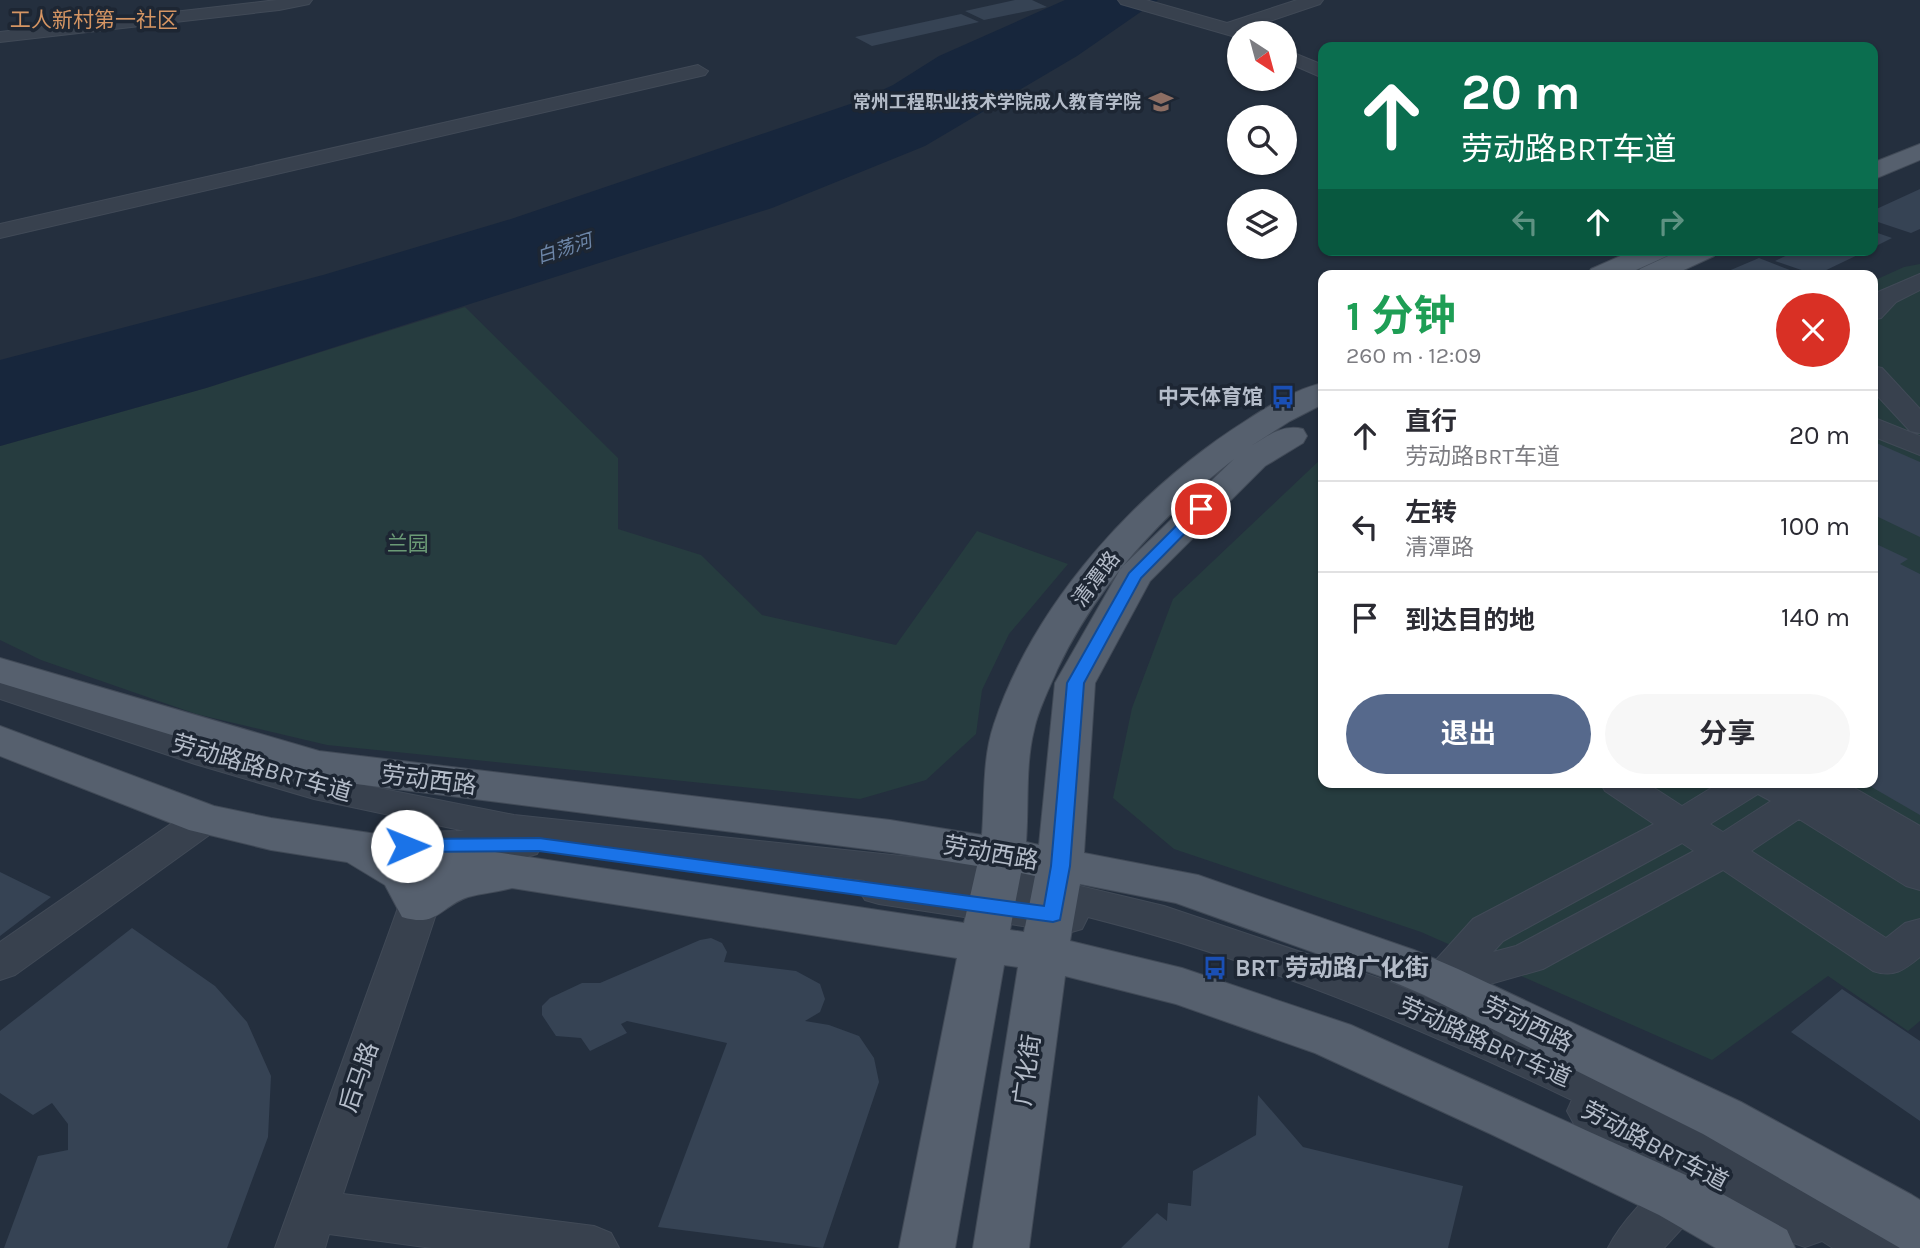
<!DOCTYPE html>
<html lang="zh">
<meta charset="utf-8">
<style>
:root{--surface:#fff;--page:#f7f7f7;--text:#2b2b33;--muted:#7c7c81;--line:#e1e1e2;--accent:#56698c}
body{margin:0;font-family:Karla,"Noto Sans SC",sans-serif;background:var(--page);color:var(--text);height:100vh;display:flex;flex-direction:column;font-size:26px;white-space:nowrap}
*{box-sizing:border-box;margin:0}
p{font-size:23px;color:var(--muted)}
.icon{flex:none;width:38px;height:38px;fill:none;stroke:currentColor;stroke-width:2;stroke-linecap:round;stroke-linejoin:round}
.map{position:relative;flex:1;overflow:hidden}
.side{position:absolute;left:1318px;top:270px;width:560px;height:518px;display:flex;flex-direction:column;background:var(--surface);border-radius:14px;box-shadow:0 2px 5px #0004}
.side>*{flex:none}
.top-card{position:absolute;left:1318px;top:42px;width:560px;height:214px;border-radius:14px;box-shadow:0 2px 5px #0004;background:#0b6e4f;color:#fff;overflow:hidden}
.needle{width:46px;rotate:144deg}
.buttons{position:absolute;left:1227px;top:21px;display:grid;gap:14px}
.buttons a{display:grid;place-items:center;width:70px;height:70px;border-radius:50%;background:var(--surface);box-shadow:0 2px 5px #0004;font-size:35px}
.pin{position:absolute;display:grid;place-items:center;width:60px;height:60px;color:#fff;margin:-30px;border:4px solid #fff;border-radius:50%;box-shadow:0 2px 7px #0007}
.me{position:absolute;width:77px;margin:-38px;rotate:89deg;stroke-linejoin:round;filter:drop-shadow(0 0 5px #0008)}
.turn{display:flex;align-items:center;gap:24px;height:147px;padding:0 28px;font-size:32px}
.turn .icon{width:91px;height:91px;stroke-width:2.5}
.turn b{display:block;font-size:49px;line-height:60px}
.lanes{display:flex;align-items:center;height:66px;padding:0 28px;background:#0003;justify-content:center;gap:35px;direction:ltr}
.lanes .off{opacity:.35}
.round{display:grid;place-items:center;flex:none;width:74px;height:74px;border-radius:37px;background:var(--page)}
.headline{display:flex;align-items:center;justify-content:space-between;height:119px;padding:0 28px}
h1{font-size:42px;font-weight:700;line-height:52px;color:#1e9e55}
.action{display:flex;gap:14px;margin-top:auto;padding:14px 28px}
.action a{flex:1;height:80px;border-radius:42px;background:var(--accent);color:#fff;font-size:28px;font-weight:700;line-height:80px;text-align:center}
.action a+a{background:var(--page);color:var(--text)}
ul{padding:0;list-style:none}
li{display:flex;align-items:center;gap:21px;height:91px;padding:0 28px;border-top:2px solid var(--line)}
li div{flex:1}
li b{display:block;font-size:26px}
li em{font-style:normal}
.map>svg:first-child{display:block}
.green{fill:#263c3f}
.water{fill:#17263c}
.building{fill:#364354}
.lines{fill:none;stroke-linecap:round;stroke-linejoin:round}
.minor-casing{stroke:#414a57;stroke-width:2}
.major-casing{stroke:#414a57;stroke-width:2}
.minor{fill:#38414e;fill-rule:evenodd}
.major{fill:#56606e;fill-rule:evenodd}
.route{fill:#1a73e8;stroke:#114b97;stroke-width:2}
.labels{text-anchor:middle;stroke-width:7;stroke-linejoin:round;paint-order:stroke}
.far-poi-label{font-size:18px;font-weight:bold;fill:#b4bcc9;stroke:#1d2633;text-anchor:end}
.far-water-label{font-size:19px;font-style:italic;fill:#6d86a8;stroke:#1d2633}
.far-quarter-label{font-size:21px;fill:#d59563;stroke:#1d2633}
.poi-label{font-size:21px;font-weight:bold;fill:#b4bcc9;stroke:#1d2633;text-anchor:end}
.park-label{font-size:21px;fill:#6b9a76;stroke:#1d2633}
.street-label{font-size:21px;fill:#b4bcc9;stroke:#1d2633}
.near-street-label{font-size:24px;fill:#b4bcc9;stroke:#1d2633}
.near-poi-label{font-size:24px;font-weight:bold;fill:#b4bcc9;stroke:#1d2633;text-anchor:start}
</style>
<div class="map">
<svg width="1920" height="1248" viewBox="0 0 1920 1248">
<rect width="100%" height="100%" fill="#242f3e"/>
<!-- green -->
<path class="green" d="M1920,264V1021L1908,1031L1828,976L1712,1060L1421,932L1174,849L1113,798L1132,708L1173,599L1323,457V782H1872L1873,281L1904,267Z
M465,307L618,458V529L701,555L762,615L896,645L977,531L1068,564L1009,634L982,690L976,734L926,780L860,799L327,745L196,714L41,660L0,640V446L206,388Z"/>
<!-- water -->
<path class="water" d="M1065,0H1158L1077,56L925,146L772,208L206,388L0,446V360L323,275L511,219L859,101L893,85L939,56Z"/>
<!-- building -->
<path class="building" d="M1015,0H1032L1047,7L984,20L965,11Z
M961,14L979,22L872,46L855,37Z
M1920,189V229L1911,233L1872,220V211Z
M1872,231L1892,238L1872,248Z
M1798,250H1868L1816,275L1775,261Z
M1759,258L1795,272L1789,275H1719Z
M1872,441L1920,462V537L1872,514Z
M1872,542L1908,559L1900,564L1920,574V815L1863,782H1872Z
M0,872L51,897L0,936Z
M132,928L215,986L247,1022L271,1076L268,1137L227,1248H4L38,1156L68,1150V1124L52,1103L33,1115L0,1093V1031Z
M711,938L722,943L727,952L724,962L796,971L820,984L825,999L820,1012L805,1021L829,1025L859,1036L874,1058L879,1082L823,1248L658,1227L727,1043L627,1021L621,1024L627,1033L590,1051L581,1038L556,1036L542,1015V1006L550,998L582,983H600L700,940Z
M1842,989L1920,1041V1121L1791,1032Z
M1258,1095L1303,1147L1463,1186L1448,1248H1121L1157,1213L1167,1221L1168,1203L1191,1206L1193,1171L1256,1135Z"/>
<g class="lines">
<!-- minor casing -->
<g class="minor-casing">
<path id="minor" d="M277,0H312L309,4L279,10L0,42V32Z
M1118,0H1146L1227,23L1297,0H1323L1320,4L1246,29L1251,33H1239V38L1121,4Z
M1284,49L1323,65V78L1284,61Z
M698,65L708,71L705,75L0,238V224Z
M1920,274V290L1896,302L1881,318L1872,320V298L1878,292Z
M1872,366L1882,368L1920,409V433L1910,431L1872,390Z
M1872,417L1920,436V455L1872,436Z
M0,676L328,778L514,815L996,866L1164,906L1387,981L1514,1033L1745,1139L1891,1233L1899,1248H1833L1822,1241L1805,1247L1788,1241L1701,1194L1703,1198L1696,1213L1664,1248H1608C1619,1226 1651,1187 1674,1179L1574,1124L1567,1111L1572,1100C1417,1026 1256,959 1088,917L1082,929L1068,933L879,904L865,900L859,890L865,880L542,844L537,854L523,858L405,860L391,856L386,846L391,836L405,832L465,831L314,799L195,764L0,699Z
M1600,782H1645L1682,806L1721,782H1844L1920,826V890L1906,886L1799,819L1751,851L1886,938L1905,923L1920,919V957C1904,970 1894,978 1873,971L1723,870L1543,969L1441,998L1426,993L1420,982L1426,971L1473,919L1654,824L1605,791ZM1758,794L1771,801L1723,832L1710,824ZM1682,843L1694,851L1516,946L1493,952L1503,941Z
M205,806L219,810L224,819L219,828L15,975L0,980V942L191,810Z
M419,890L433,895L439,905L343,1194L594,1226L611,1233L619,1248H432L329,1234L325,1248H275L399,905L405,895Z"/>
</g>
<!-- major casing -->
<g class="major-casing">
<path id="major" d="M1920,144V160L1872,180V163Z
M1634,250H1671L1667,256L1625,275H1587L1591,269Z
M1681,250H1718L1714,256L1673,275H1636L1640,269Z
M1323,383V404L1290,421L1251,446C1268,436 1282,424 1303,429L1307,436L1303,443L1265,466L1150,581L1095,683L1084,853L1198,875L1414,950L1458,969L1741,1102L1912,1195L1920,1200V1248H1900L1703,1134L1424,995L1380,976L1176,903L1080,884L1070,941L1182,968L1351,1025L1699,1181L1787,1230L1795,1248H1716L1659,1215L1493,1135L1315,1053L1176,1004L1065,976L1029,1248H973L1018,967L1004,965L955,1248H899L957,958L512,888C498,892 483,893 468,897C439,907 438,928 402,917L385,885L347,862L271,850L189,830L0,756V726L214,806L271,818L964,923L977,866L890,852L317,779L0,683V658L319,751L890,820L982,835C985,799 982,759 994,724C1035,601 1139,488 1247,420C1270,405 1296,389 1323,383ZM1234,459L1121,568L1055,683L1039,845L1026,842C1029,805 1025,766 1034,730C1038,710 1049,689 1057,670C1097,585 1160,517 1234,459ZM1021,873L1035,876L1024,932L1010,930Z"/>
</g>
<!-- minor -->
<use href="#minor" class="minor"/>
<!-- major -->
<use href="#major" class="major"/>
</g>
<!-- route -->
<path class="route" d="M1201,505L1208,509L1206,512L1141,578L1084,683L1070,866L1060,920L1053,922L539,851L407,852L400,850L397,846L400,841L407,839L539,838L1044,906L1051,866L1067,683L1129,573L1196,506Z"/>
<!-- icons -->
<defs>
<g id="school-bare" transform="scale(1.89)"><path d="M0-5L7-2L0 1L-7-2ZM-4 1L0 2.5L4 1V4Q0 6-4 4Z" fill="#8d6e63" stroke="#1d2633" stroke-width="2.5" paint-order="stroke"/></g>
<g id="bus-bare" transform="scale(1.89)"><path d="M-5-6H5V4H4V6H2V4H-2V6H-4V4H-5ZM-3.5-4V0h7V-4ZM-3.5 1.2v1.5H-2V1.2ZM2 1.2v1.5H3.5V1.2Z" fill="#1a4fb4" stroke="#1d2633" stroke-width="2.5" paint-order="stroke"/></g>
</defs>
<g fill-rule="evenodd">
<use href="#school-bare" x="1161" y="102"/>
<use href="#bus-bare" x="1283" y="397"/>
<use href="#bus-bare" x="1215" y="968"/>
</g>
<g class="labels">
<!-- far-poi labels -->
<g class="far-poi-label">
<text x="1141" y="108">常州工程职业技术学院成人教育学院</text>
</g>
<!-- far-water labels -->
<g class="far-water-label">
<text transform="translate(564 248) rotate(-18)" y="7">白荡河</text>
</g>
<!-- far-quarter labels -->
<g class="far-quarter-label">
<text x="94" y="27">工人新村第一社区</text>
</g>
<!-- poi labels -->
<g class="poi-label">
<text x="1263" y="404">中天体育馆</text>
</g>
<!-- park labels -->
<g class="park-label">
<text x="408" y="551">兰园</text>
</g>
<!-- street labels -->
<g class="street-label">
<text transform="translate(1096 579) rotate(-53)" y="7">清潭路</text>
</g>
<!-- near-street labels -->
<g class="near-street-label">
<text transform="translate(262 768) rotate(16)" y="8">劳动路路BRT车道</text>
<text transform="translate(429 780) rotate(7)" y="8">劳动西路</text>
<text transform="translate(991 853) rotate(10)" y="8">劳动西路</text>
<text transform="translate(1528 1024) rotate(26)" y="8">劳动西路</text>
<text transform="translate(1485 1042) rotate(24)" y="8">劳动路路BRT车道</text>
<text transform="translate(1027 1070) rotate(-82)" y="8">广化街</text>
<text transform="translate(359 1077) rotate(-71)" y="8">后马路</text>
<text transform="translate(1655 1146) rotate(28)" y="8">劳动路BRT车道</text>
</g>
<!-- near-poi labels -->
<g class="near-poi-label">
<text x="1235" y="976">BRT 劳动路广化街</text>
</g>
</g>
</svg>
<div class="buttons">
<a><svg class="needle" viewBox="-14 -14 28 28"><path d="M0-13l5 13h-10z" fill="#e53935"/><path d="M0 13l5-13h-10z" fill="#7c7c81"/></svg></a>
<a><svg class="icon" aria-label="search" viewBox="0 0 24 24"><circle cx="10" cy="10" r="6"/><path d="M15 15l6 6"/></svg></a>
<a><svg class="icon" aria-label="layers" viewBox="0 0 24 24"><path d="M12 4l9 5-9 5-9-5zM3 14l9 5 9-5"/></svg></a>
</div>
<div class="pin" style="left:1201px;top:509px;background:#d93025"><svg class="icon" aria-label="arrive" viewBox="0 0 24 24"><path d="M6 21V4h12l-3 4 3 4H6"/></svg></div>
<svg class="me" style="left:407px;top:846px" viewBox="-20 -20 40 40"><circle r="19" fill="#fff"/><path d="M0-13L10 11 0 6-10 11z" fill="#1a73e8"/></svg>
<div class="top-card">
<div class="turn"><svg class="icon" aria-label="ahead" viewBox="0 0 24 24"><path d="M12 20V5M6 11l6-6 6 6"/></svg><div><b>20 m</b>劳动路BRT车道</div></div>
<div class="lanes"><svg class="icon off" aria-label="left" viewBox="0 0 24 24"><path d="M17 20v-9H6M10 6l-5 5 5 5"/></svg><svg class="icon" aria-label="ahead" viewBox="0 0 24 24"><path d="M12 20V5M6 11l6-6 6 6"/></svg><svg class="icon off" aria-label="right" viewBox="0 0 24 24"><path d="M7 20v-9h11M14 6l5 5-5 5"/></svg></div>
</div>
<section class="side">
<div class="headline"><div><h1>1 分钟</h1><p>260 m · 12:09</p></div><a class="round" style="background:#d93025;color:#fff"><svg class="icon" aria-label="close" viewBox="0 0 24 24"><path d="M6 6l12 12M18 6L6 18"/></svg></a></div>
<ul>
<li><svg class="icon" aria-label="ahead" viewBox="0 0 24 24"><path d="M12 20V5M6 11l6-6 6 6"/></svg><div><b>直行</b><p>劳动路BRT车道</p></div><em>20 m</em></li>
<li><svg class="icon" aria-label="left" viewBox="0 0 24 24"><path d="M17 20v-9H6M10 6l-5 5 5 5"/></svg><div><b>左转</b><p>清潭路</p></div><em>100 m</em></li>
<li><svg class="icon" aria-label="arrive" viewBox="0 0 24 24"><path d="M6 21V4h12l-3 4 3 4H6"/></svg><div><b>到达目的地</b></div><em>140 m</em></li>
</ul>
<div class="action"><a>退出</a><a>分享</a></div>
</section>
</div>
